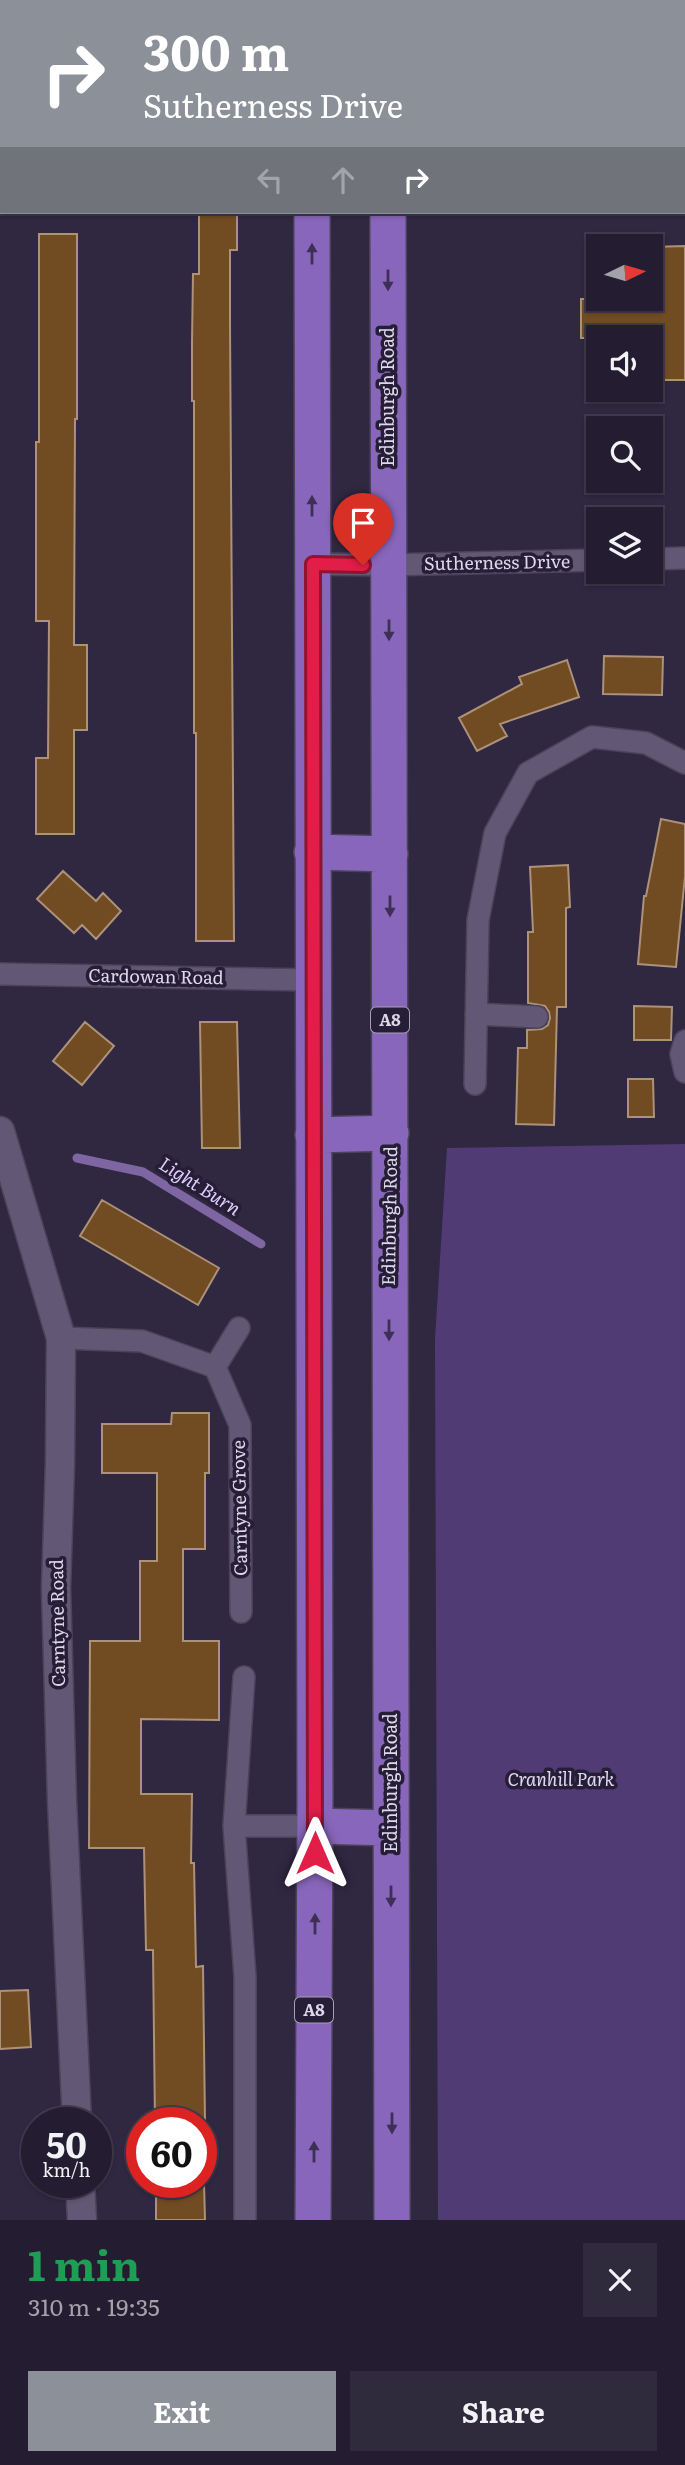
<!DOCTYPE html>
<meta charset="utf-8">
<style>
:root{--surface:#241d31;--page:#302a3d;--text:#f1f3f6;--muted:#a3a2ab;--line:#413b4d;--accent:#8c9099}
body{margin:0;font-family:Literata,serif;background:var(--page);color:var(--text);height:100vh;display:flex;flex-direction:column;font-size:26px;white-space:nowrap}
*{box-sizing:border-box;margin:0}
p{font-size:23px;color:var(--muted)}
.icon{flex:none;width:38px;height:38px;fill:none;stroke:currentColor;stroke-width:2;stroke-linecap:round;stroke-linejoin:round}
.map{position:relative;height:2220px;overflow:hidden}
.details{display:flex;flex-direction:column;background:var(--surface);flex:1}
.details>*{flex:none}
.hud{position:absolute;left:0px;top:0px;width:686px;height:214px;box-shadow:0 2px 5px #0004,0 0 0 2px var(--line);background:#8c9099;color:#fff;overflow:hidden}
.needle{width:46px;rotate:85deg}
.tools{position:absolute;left:586px;top:234px;display:grid;gap:14px}
.tools a{display:grid;place-items:center;width:77px;height:77px;border-radius:0px;background:var(--surface);box-shadow:0 2px 5px #0004,0 0 0 2px var(--line);font-size:35px}
.speed{position:absolute;left:21px;top:2107px;display:flex;gap:14px;font-size:35px;font-weight:700;text-align:center}
.speed>*{display:grid;place-content:center;width:91px;height:91px;border-radius:50%;background:var(--surface);box-shadow:0 2px 5px #0004,0 0 0 2px var(--line);line-height:1}
.speed small{font-size:18px;font-weight:400}
.speed .limit{border:10px solid #d22;background:#fff;color:#111}
.pin{position:absolute;display:grid;place-items:center;width:60px;height:60px;color:#fff;margin:-72px -30px;border-radius:50% 50% 50% 0;rotate:-45deg;box-shadow:0 0 7px #0007}
.pin .icon{rotate:45deg}
.me{position:absolute;width:77px;margin:-38px;rotate:0deg;stroke-linejoin:round;filter:drop-shadow(0 0 5px #0008)}
.turn{display:flex;align-items:center;gap:24px;height:147px;padding:0 28px;font-size:32px}
.turn .icon{width:91px;height:91px;stroke-width:2.5}
.turn b{display:block;font-size:49px;line-height:60px}
.lanes{display:flex;align-items:center;height:66px;padding:0 28px;background:#0003;justify-content:center;gap:35px;direction:ltr}
.lanes .off{opacity:.35}
.round{display:grid;place-items:center;flex:none;width:74px;height:74px;border-radius:0px;background:var(--page)}
.head{display:flex;align-items:center;justify-content:space-between;height:119px;padding:0 28px}
h1{font-size:42px;font-weight:700;line-height:52px;color:#1e9e55}
.button{display:flex;gap:14px;margin-top:auto;padding:14px 28px}
.button a{flex:1;height:80px;border-radius:0px;background:var(--accent);color:#fff;font-size:28px;font-weight:700;line-height:80px;text-align:center}
.button a+a{background:var(--page);color:var(--text)}
.map>svg:first-child{display:block}
.green{fill:#513b74}
.lines{fill:none;stroke-linecap:round;stroke-linejoin:round}
.stream{stroke:#7e66a2;stroke-width:9}
.building{fill:#714b22;stroke:#ac9279;stroke-width:2}
.minor-casing{stroke:#4b4359;stroke-width:24}
.tertiary-casing{stroke:#4b4359;stroke-width:31}
.primary-casing{stroke:#4b4359;stroke-width:38}
.minor{stroke:#625875;stroke-width:21}
.tertiary{stroke:#625875;stroke-width:28}
.primary{stroke:#86b;stroke-width:35}
.oneway{fill:#3e2f57}
.route-casing{stroke:#92132f;stroke-width:18}
.route{stroke:#e11d48;stroke-width:12}
.labels{text-anchor:middle;stroke-width:7;stroke-linejoin:round;paint-order:stroke}
.shield{fill:#261d36;stroke:#a6a0b3;stroke-width:2}
.shield-label{font-size:16px;font-weight:bold;fill:#ddd8e9}
.street-label{font-size:18px;fill:#ddd8e9;stroke:#261d36}
.park-label{font-size:18px;font-style:italic;fill:#e1daf1;stroke:#261d36}
.water-label{font-size:19px;font-style:italic;fill:#ded0fd;stroke:#261d36}
</style>
<div class="map">
<svg width="685" height="2220" viewBox="0 0 685 2220">
<rect width="100%" height="100%" fill="#302741"/>
<!-- green -->
<path class="green" d="M685,1144V2220H438L435,1339L447,1148Z"/>
<g class="lines">
<!-- stream -->
<path class="stream" d="M77,1158L143,1172L261,1244"/>
</g>
<!-- building -->
<path class="building" d="M199,212H237V250H230V325L234,941H196V733H194V401H192V342L193,274H199Z
M39,234H77V419H75L74,645H87V730H74V834H36V758H48L49,621H36V442H39Z
M685,246V380H651V338H581V299H651V247Z
M604,656L663,657L662,695L603,694Z
M567,660L579,697L500,724L507,736L477,751L459,718L522,684L519,677Z
M661,819L685,824V876L676,967L638,964L644,896H646Z
M568,865L570,907L566,908V1007H557L554,1125L516,1124L518,1048H527V1030L542,1029L548,1025L550,1018L549,1012L545,1006L528,1003V932H533L530,867Z
M63,871L96,901L103,893L121,911L96,939L82,925L74,933L37,899Z
M634,1006L672,1007L671,1040H634Z
M85,1022L114,1046L82,1085L53,1061Z
M200,1022H237L240,1148H202Z
M628,1079H653L654,1117H628Z
M102,1200L219,1268L198,1305L80,1236Z
M172,1413H209V1473H205V1549H183V1641H219V1720L141,1719V1794H192L191,1863H194L196,1967L203,1966L205,2123H155L153,1950H146L144,1848H89L90,1641H140V1561H157V1473H102V1424H171Z
M28,1990L31,2047L0,2049V1991Z
M156,2182H204L205,2220H156Z"/>
<g class="lines">
<!-- minor casing -->
<g class="minor-casing">
<path id="minor" d="M571,2V0
M684,202H685
M651,559L685,558
M312,564L389,565L598,560
M0,974L312,980
M476,1014L537,1017
M685,1041L681,1054L685,1072
M475,1084L478,920L495,833L528,773L592,737L646,743L685,763
M61,1338L142,1341L215,1367L240,1425L241,1612
M215,1367L239,1328
M244,1677L234,1826L245,1976V2220
M234,1826H315"/>
</g>
<!-- tertiary casing -->
<g class="tertiary-casing">
<path id="tertiary" d="M0,1131L61,1338L60,1463L56,1589L62,1801L77,2123
M80,2182L82,2220"/>
</g>
<!-- primary casing -->
<g class="primary-casing">
<path id="primary" d="M312,0V2
M388,0V2
M312,212L315,1799L313,2220
M388,212L392,2220
M312,852L390,854
M313,1135L391,1133
M315,1826L391,1828"/>
</g>
<!-- minor -->
<use href="#minor" class="minor"/>
<!-- tertiary -->
<use href="#tertiary" class="tertiary"/>
<!-- primary -->
<use href="#primary" class="primary"/>
</g>
<!-- one-way arrows -->
<defs><path id="oneway-solid" d="M-6-.8H1V-3.2L6.5 0L1 3.2V.8H-6Z" transform="scale(1.75)"/></defs>
<g class="oneway">
<use href="#oneway-solid" transform="translate(312 254) rotate(-90)"/>
<use href="#oneway-solid" transform="translate(388 280) rotate(90)"/>
<use href="#oneway-solid" transform="translate(312 506) rotate(-90)"/>
<use href="#oneway-solid" transform="translate(389 630) rotate(90)"/>
<use href="#oneway-solid" transform="translate(390 906) rotate(90)"/>
<use href="#oneway-solid" transform="translate(389 1330) rotate(90)"/>
<use href="#oneway-solid" transform="translate(391 1896) rotate(90)"/>
<use href="#oneway-solid" transform="translate(315 1924) rotate(-90)"/>
<use href="#oneway-solid" transform="translate(392 2123) rotate(90)"/>
<use href="#oneway-solid" transform="translate(314 2152) rotate(-90)"/>
</g>
<g class="lines">
<!-- route casing -->
<g class="route-casing">
<path id="route" d="M315,1853L313,564L363,565"/>
</g>
<!-- route -->
<use href="#route" class="route"/>
</g>
<g class="labels">
<!-- shield labels -->
<g class="shield">
<rect x="371" y="1007.5" width="38" height="25" rx="5"/>
<rect x="295" y="1997.5" width="38" height="25" rx="5"/>
</g>
<g class="shield-label">
<text x="390" y="1026">A8</text>
<text x="314" y="2016">A8</text>
</g>
<!-- street labels -->
<g class="street-label">
<text transform="translate(388 397) rotate(-90)" y="6">Edinburgh Road</text>
<text transform="translate(497 563) rotate(-1)" y="6">Sutherness Drive</text>
<text transform="translate(156 977) rotate(1)" y="6">Cardowan Road</text>
<text transform="translate(390 1216) rotate(-89)" y="6">Edinburgh Road</text>
<text transform="translate(240 1508) rotate(-91)" y="6">Carntyne Grove</text>
<text transform="translate(58 1623) rotate(-91)" y="6">Carntyne Road</text>
<text transform="translate(391 1783) rotate(-90)" y="6">Edinburgh Road</text>
</g>
<!-- park labels -->
<g class="park-label">
<text x="561" y="1786">Cranhill Park</text>
</g>
<!-- water labels -->
<g class="water-label">
<text transform="translate(200 1186) rotate(32)" y="7">Light Burn</text>
</g>
</g>
</svg>
<div class="tools">
<a><svg class="needle" viewBox="-14 -14 28 28"><path d="M0-13l5 13h-10z" fill="#e53935"/><path d="M0 13l5-13h-10z" fill="#a3a2ab"/></svg></a>
<a><svg class="icon" aria-label="sound" viewBox="0 0 24 24"><path d="M4 9h4l5-4v14l-5-4H4zM17 9q2 3 0 6"/></svg></a>
<a><svg class="icon" aria-label="search" viewBox="0 0 24 24"><circle cx="10" cy="10" r="6"/><path d="M15 15l6 6"/></svg></a>
<a><svg class="icon" aria-label="layers" viewBox="0 0 24 24"><path d="M12 4l9 5-9 5-9-5zM3 14l9 5 9-5"/></svg></a>
</div>
<div class="speed"><div>50<small>km/h</small></div><div class="limit">60</div></div>
<div class="pin" style="left:363px;top:565px;background:#d93025"><svg class="icon" aria-label="arrive" viewBox="0 0 24 24"><path d="M6 21V4h12l-3 4 3 4H6"/></svg></div>
<svg class="me" style="left:315px;top:1853px" viewBox="-20 -20 40 40"><path d="M0-17L14 15 0 8-14 15z" fill="#e11d48" stroke="#fff" stroke-width="4"/></svg>
<div class="hud">
<div class="turn"><svg class="icon" aria-label="right" viewBox="0 0 24 24"><path d="M7 20v-9h11M14 6l5 5-5 5"/></svg><div><b>300 m</b>Sutherness Drive</div></div>
<div class="lanes"><svg class="icon off" aria-label="left" viewBox="0 0 24 24"><path d="M17 20v-9H6M10 6l-5 5 5 5"/></svg><svg class="icon off" aria-label="ahead" viewBox="0 0 24 24"><path d="M12 20V5M6 11l6-6 6 6"/></svg><svg class="icon" aria-label="right" viewBox="0 0 24 24"><path d="M7 20v-9h11M14 6l5 5-5 5"/></svg></div>
</div>
</div>
<section class="details">
<div class="head"><div><h1>1 min</h1><p>310 m · 19:35</p></div><a class="round"><svg class="icon" aria-label="close" viewBox="0 0 24 24"><path d="M6 6l12 12M18 6L6 18"/></svg></a></div>
<div class="button"><a>Exit</a><a>Share</a></div>
</section>
